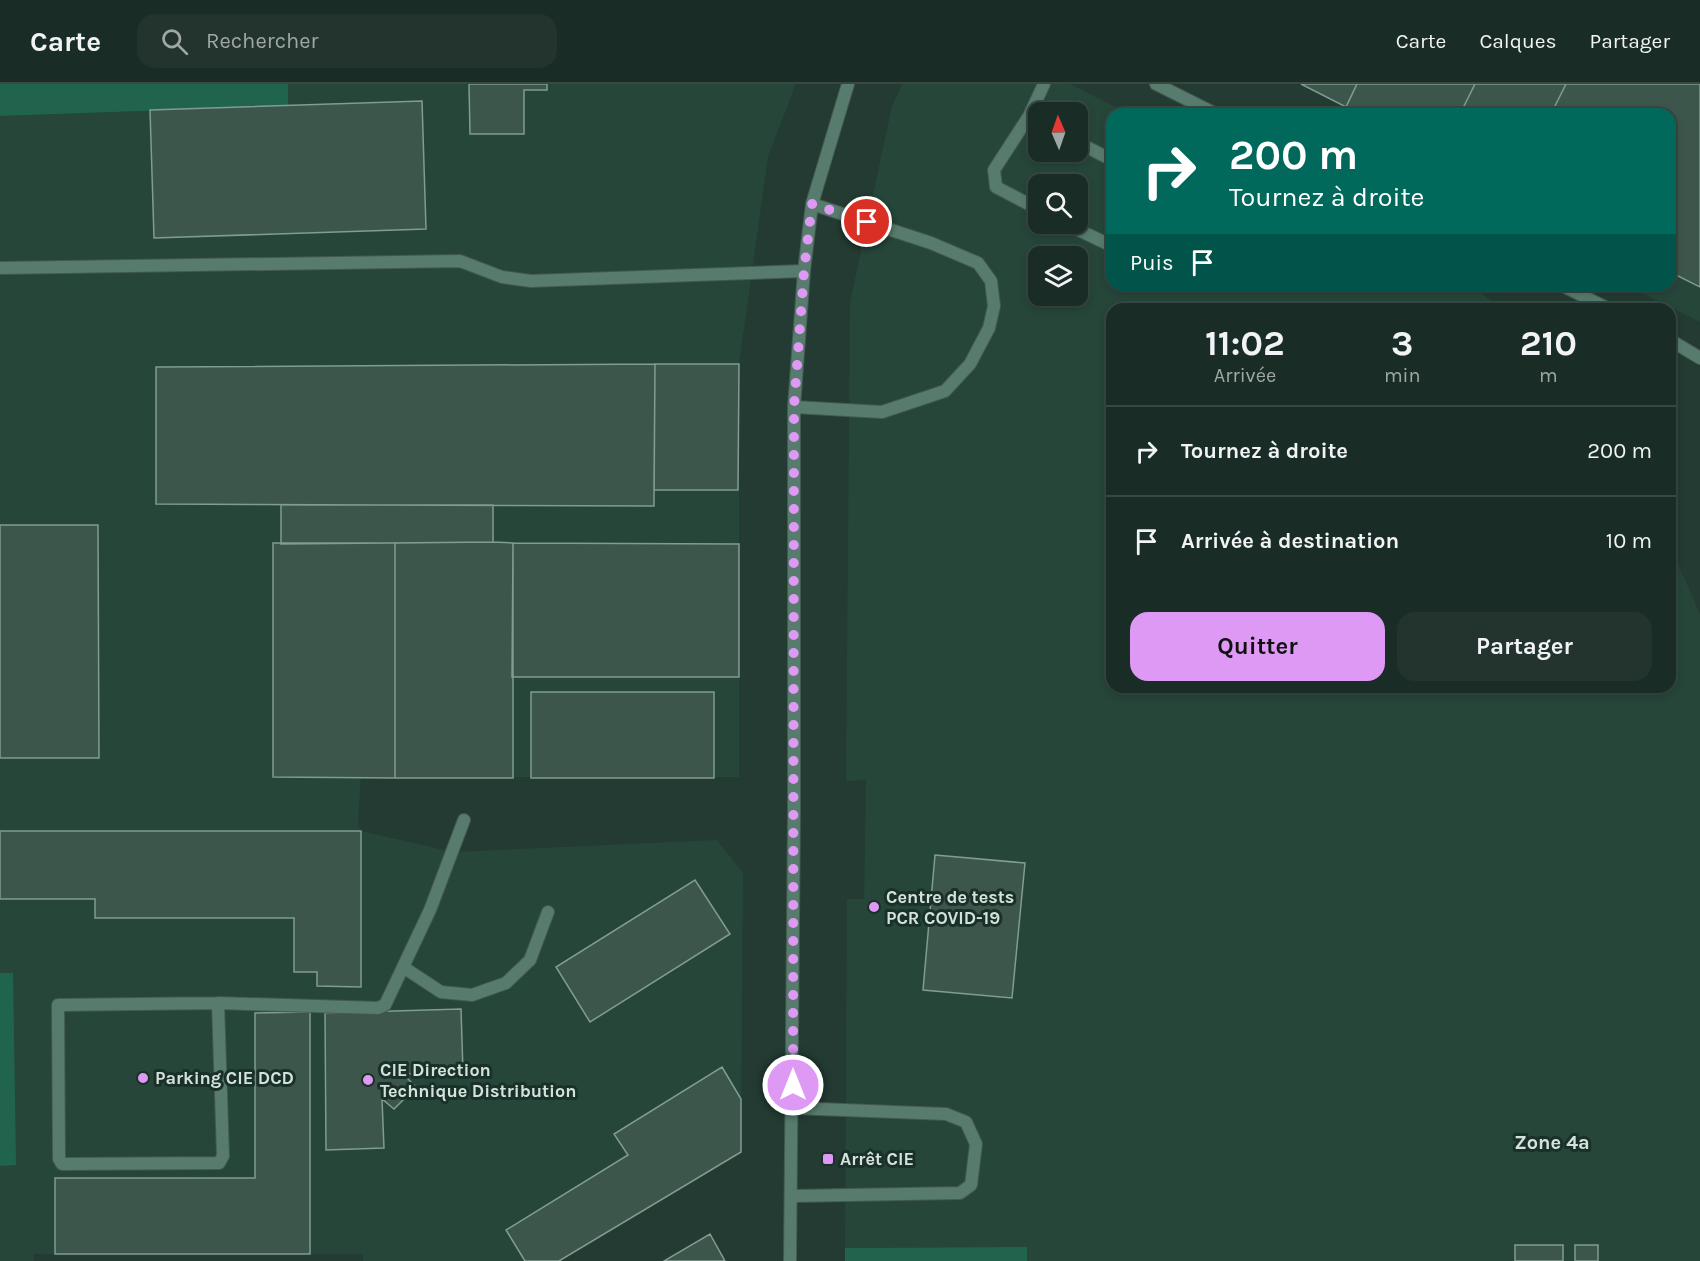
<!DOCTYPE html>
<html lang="fr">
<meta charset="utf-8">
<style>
:root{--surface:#1a2c26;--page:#23342e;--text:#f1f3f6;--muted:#9fa7a7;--line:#384843;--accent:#dd99f3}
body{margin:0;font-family:Karla,sans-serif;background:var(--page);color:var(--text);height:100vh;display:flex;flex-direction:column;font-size:22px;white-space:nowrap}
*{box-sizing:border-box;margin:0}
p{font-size:20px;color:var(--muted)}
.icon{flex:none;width:33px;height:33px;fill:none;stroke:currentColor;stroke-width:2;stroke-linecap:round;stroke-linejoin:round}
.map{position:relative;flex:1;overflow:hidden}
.sheet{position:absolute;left:1106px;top:219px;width:570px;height:390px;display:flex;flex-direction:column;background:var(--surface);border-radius:18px;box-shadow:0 3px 9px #0003,0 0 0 2px var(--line)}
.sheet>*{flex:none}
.top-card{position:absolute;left:1106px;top:24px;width:570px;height:183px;border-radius:18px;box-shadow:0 3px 9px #0003,0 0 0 2px var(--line);background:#00695c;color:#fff;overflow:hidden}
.needle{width:39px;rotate:358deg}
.buttons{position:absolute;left:1028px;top:18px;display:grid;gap:12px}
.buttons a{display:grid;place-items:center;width:60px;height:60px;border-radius:12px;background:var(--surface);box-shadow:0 3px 9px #0003,0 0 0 2px var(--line);font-size:30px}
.pin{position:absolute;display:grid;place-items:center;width:51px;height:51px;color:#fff;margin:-26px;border:3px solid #fff;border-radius:50%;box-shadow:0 2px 6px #0007}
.me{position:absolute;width:66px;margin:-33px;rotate:0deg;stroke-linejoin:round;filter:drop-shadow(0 0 4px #0008)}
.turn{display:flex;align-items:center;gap:21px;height:126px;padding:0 24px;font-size:27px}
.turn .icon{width:78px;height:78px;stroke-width:2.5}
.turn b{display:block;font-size:42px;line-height:51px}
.then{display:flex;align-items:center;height:57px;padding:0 24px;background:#0003;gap:12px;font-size:22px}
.eta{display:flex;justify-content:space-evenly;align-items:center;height:102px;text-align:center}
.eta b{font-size:36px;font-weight:700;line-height:42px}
.primary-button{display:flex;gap:12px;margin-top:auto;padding:12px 24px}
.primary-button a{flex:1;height:69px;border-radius:18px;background:var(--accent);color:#111;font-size:24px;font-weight:700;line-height:69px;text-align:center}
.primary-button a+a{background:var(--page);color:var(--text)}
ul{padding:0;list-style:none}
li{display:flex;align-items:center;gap:18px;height:90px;padding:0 24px;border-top:2px solid var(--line)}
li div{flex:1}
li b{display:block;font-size:22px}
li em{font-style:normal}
header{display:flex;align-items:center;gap:36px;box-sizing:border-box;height:84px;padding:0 30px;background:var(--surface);border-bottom:2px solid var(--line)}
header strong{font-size:28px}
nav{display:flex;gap:33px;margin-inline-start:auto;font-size:21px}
.search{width:420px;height:54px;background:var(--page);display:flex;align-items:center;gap:15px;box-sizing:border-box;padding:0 21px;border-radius:18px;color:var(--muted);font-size:22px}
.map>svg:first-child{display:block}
.built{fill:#26463a;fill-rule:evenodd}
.green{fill:#21644e}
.building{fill:#3d564c;stroke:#819c91;stroke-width:1.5}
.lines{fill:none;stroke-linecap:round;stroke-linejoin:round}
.service-casing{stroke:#435951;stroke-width:14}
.minor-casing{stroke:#435951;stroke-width:14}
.tertiary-casing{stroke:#435951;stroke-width:14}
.service{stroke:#577c6d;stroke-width:12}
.minor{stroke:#577c6d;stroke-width:12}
.tertiary{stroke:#577c6d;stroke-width:12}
.route{stroke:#dd99f3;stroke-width:10;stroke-dasharray:0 18}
.poi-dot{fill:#dd99f3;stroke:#193128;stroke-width:2}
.labels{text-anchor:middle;stroke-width:6;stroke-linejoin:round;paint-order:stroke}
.poi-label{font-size:18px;font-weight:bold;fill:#d4e2dc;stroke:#193128;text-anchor:start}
.neighbourhood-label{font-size:20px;font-weight:bold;fill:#d4e2dc;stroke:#193128}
</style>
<header>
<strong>Carte</strong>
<div class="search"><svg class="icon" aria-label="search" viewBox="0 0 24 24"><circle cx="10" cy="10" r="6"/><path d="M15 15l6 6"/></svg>Rechercher</div>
<nav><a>Carte</a><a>Calques</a><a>Partager</a></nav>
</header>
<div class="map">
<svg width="1700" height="1177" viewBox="0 0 1700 1177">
<rect width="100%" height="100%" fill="#233b32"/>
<!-- built -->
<path class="built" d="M288,0H796L768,73L739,280V693H361L358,738L361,747L453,768L717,756L743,789L741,1068L559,1177H363V1170H34V1177H0V32L288,22Z
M902,0H1070L1129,30H1112V201H1471L1501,225H1112V603H1670V462L1700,530V1177H1027L1026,1163L845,1164L847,815H864L866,696L846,697L850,218L892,22ZM1038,28H1077V68H1038ZM1038,100H1077V140H1038ZM1038,172H1077V212H1038Z
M1700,0V238L1626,201H1670V30H1551Z"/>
<!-- green -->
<path class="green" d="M0,0H288V22L0,32Z
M0,889H13L16,1081L0,1082Z
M1027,1163V1177H845V1164Z"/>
<!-- building -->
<path class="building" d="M469,0H547V6H524V50H470Z
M1301,0H1357L1346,23Z
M1357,0H1475L1460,30H1361L1346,23Z
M1475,0H1566L1551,30H1460Z
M1566,0H1700V203L1670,188V30H1551Z
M422,17L426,145L154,154L150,26Z
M655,280L654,422L156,420V283Z
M655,280H739L738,406H654Z
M281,421H493V458L281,460Z
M0,441H98L99,674H0Z
M493,458L513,459V694H395V459Z
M273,459H395V694L273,693Z
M513,459L739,460V593H512Z
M531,608H714V694H531Z
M0,747H361V903L317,902V888H294V834H95V815H0Z
M935,771L1025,779L1012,914L923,906Z
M695,796L730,850L590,938L556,883Z
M461,925L463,988L403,990L416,1003L394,1025L382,1015L384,1064L326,1066L325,929Z
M310,928V1170H55V1094H255V929Z
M722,983L741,1015V1068L559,1177H525L506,1146L628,1071L614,1050Z
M710,1150L725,1177H664Z
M1515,1161H1563V1177H1515Z
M1575,1161H1598V1177H1575Z"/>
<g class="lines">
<!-- service casing -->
<g class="service-casing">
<path id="service" d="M1029,32L1044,0
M1038,37L1029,32L994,86L996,103L1038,125
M1077,58L1112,76
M1066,140L1112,162
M0,184L460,177L502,193L531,197L804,187
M794,323L882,328L945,307L970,280L989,244L994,222L991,197L978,179L931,159L812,120
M403,883L441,908L472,911L506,899L530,876L548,828
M218,919L223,1072L219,1079L62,1080L59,1075L58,921L218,919L378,924L385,921L430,826L464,736
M792,1112L960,1109L971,1101L976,1060L966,1038L946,1030L793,1024"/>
</g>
<!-- minor casing -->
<g class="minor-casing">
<path id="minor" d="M1156,0L1216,30
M1561,201L1609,225
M1670,256L1700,274"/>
</g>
<!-- tertiary casing -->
<g class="tertiary-casing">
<path id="tertiary" d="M790,1177L794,730V323L804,187L812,120L848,0"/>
</g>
<!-- service -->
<use href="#service" class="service"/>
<!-- minor -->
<use href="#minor" class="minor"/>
<!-- tertiary -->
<use href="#tertiary" class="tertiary"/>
</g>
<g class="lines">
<!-- route -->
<path class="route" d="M793,1001L794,323L804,187L812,120L867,138"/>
</g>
<!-- markers -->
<g class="poi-dot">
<circle cx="874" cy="823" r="6"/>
<circle cx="143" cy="994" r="6"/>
<circle cx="368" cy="996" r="6"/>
<rect x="822" y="1069" width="12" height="12" rx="3"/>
</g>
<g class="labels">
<!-- poi labels -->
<g class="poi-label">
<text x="886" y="819">Centre de tests<tspan x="886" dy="21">PCR COVID-19</tspan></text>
<text x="380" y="992">CIE Direction<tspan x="380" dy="21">Technique Distribution</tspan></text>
<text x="155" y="1000">Parking CIE DCD</text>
<text x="840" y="1081">Arrêt CIE</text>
</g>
<!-- neighbourhood labels -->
<g class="neighbourhood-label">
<text x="1552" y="1065">Zone 4a</text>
</g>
</g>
</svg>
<div class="buttons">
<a><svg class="needle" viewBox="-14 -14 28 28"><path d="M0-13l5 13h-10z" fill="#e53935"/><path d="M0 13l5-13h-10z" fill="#9fa7a7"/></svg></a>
<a><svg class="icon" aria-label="search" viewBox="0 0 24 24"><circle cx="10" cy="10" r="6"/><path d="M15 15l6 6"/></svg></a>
<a><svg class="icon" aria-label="layers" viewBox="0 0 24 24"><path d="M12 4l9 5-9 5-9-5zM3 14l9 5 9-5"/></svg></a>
</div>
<div class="pin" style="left:867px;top:138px;background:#d93025"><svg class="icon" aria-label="arrive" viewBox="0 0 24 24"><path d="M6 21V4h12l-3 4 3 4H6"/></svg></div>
<svg class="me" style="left:793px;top:1001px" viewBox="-20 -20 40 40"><circle r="17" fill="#dd99f3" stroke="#fff" stroke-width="3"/><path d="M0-11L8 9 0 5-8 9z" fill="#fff"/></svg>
<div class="top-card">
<div class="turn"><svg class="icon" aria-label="right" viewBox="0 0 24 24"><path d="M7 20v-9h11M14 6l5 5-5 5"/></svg><div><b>200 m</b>Tournez à droite</div></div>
<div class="then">Puis<svg class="icon" aria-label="arrive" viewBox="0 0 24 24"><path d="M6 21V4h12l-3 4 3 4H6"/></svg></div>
</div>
<section class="sheet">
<div class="eta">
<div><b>11:02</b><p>Arrivée</p></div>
<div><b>3</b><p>min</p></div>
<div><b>210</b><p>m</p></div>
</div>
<ul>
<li><svg class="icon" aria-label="right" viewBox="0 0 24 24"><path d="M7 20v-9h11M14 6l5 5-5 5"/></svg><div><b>Tournez à droite</b></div><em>200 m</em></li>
<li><svg class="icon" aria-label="arrive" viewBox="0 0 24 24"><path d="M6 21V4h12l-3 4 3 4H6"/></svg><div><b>Arrivée à destination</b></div><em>10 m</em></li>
</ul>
<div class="primary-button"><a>Quitter</a><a>Partager</a></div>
</section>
</div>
